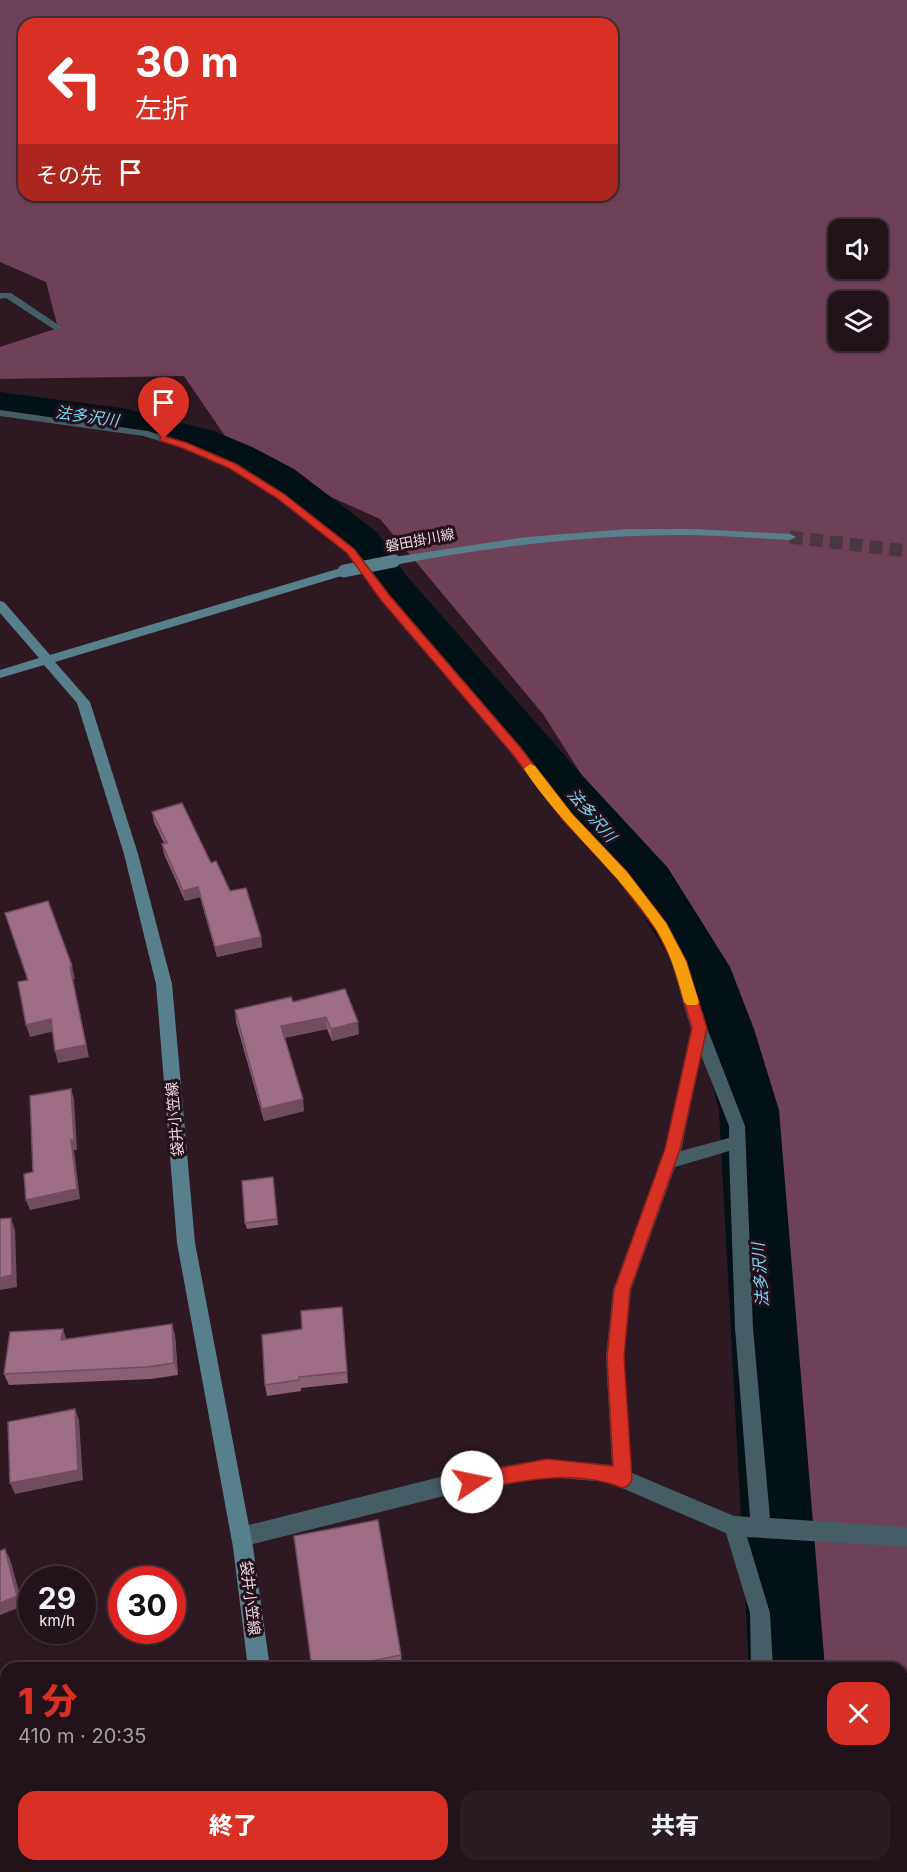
<!DOCTYPE html>
<html lang="ja">
<meta charset="utf-8">
<style>
:root{--surface:#22131a;--page:#2a1c23;--text:#f1f3f6;--muted:#a29ea2;--line:#3f3239;--accent:#d93025}
body{margin:0;font-family:Inter,"Noto Sans JP",sans-serif;background:var(--page);color:var(--text);height:100vh;display:flex;flex-direction:column;font-size:22px;white-space:nowrap}
*{box-sizing:border-box;margin:0}
p{font-size:20px;color:var(--muted)}
.icon{flex:none;width:33px;height:33px;fill:none;stroke:currentColor;stroke-width:2;stroke-linecap:round;stroke-linejoin:round}
.map{position:relative;flex:1;overflow:hidden}
.side{position:absolute;left:0px;top:1662px;width:908px;height:210px;display:flex;flex-direction:column;background:var(--surface);border-radius:18px 18px 0 0;box-shadow:0 2px 4px #0004,0 0 0 2px var(--line)}
.side>*{flex:none}
.banner{position:absolute;left:18px;top:18px;width:600px;height:183px;border-radius:18px;box-shadow:0 2px 4px #0004,0 0 0 2px var(--line);background:#d93025;color:#fff;overflow:hidden}
.buttons{position:absolute;left:828px;top:219px;display:grid;gap:12px}
.buttons a{display:grid;place-items:center;width:60px;height:60px;border-radius:12px;background:var(--surface);box-shadow:0 2px 4px #0004,0 0 0 2px var(--line);font-size:30px}
.speed{position:absolute;left:18px;top:1566px;display:flex;gap:12px;font-size:30px;font-weight:700;text-align:center}
.speed>*{display:grid;place-content:center;width:78px;height:78px;border-radius:50%;background:var(--surface);box-shadow:0 2px 4px #0004,0 0 0 2px var(--line);line-height:1}
.speed small{font-size:15px;font-weight:400}
.speed .limit{border:9px solid #d22;background:#fff;color:#111}
.pin{position:absolute;display:grid;place-items:center;width:51px;height:51px;color:#fff;margin:-62px -26px;border-radius:50% 50% 50% 0;rotate:-45deg;box-shadow:0 0 6px #0007}
.pin .icon{rotate:45deg}
.me{position:absolute;width:66px;margin:-33px;rotate:79deg;stroke-linejoin:round;filter:drop-shadow(0 0 4px #0008)}
.turn{display:flex;align-items:center;gap:21px;height:126px;padding:0 18px;font-size:27px}
.turn .icon{width:78px;height:78px;stroke-width:2.5}
.turn b{display:block;font-size:42px;line-height:51px}
.then{display:flex;align-items:center;height:57px;padding:0 18px;background:#0003;gap:12px;font-size:22px}
.round{display:grid;place-items:center;flex:none;width:63px;height:63px;border-radius:18px;background:var(--page)}
.headline{display:flex;align-items:center;justify-content:space-between;height:102px;padding:0 18px}
h1{font-size:36px;font-weight:800;line-height:45px;color:var(--accent)}
.action{display:flex;gap:12px;margin-top:auto;padding:12px 18px}
.action a{flex:1;height:69px;border-radius:18px;background:var(--accent);color:#fff;font-size:24px;font-weight:800;line-height:69px;text-align:center}
.action a+a{background:var(--page);color:var(--text)}
.map>svg:first-child{display:block}
.forest{fill:#6e4158;fill-rule:evenodd}
.lines{fill:none;stroke-linecap:round;stroke-linejoin:round}
.river{fill:#011116;fill-rule:evenodd}
.secondary-tunnel{stroke:#4a3640;stroke-width:13;stroke-dasharray:13 7;stroke-linecap:butt}
.street{fill:#455d65;fill-rule:evenodd}
.secondary{fill:#587f8c;fill-rule:evenodd}
.secondary-bridge{stroke:#587f8c;stroke-width:13}
.wall{fill:#895f73}
.shaded-wall{fill:#6f4d5e}
.building{fill:#9f6e86;stroke:#6f4d5e;stroke-width:1.5}
.route{fill:#d93025;stroke:#8d1f18;stroke-width:1.5}
.slow{fill:#f59e0b}
.labels{text-anchor:middle;stroke-width:6;stroke-linejoin:round;paint-order:stroke}
.far-street-label{font-size:14px;fill:#eadbe2;stroke:#24101a}
.street-label{font-size:15px;fill:#eadbe2;stroke:#24101a}
.water-label{font-size:16px;font-style:italic;fill:#77d8f5;stroke:#24101a}
</style>
<div class="map">
<svg width="907" height="1872" viewBox="0 0 907 1872">
<rect width="100%" height="100%" fill="#2e1923"/>
<!-- forest -->
<path class="forest" d="M0,0H907V1872H800L799,1866H902V1668H782L737,1126L661,900L543,714L380,519L238,455L184,376L0,379V347L58,328L46,282L0,262ZM24,24H612V195H24ZM838,230H878V268H838ZM838,302H878V340H838Z"/>
<g class="lines">
<!-- river -->
<path class="river" d="M0,392L122,408L214,431L252,447L294,469L378,533L405,574L581,774L668,868L730,967L754,1029L779,1110L825,1668H749L719,1110L698,1029L677,970L630,894L374,591L347,550L266,487L224,463L186,447L122,432L0,414Z
M757,1866H839V1872H757Z"/>
<!-- secondary-tunnel -->
<path class="secondary-tunnel" d="M790,537L907,551"/>
<!-- street -->
<path class="street" d="M0,293H11L63,328L55,330L6,298L0,299Z
M0,410L148,431L187,443L237,464L284,494L355,549L389,594L520,746L573,814L627,871L667,923L687,961L707,1028L745,1126L753,1328L770,1518L907,1527V1547L747,1537L770,1613L773,1668H751L750,1613L726,1533L608,1482L547,1477L440,1497L241,1547L234,1544L231,1537L234,1530L241,1527L440,1477L547,1459L612,1465L606,1357L613,1290L665,1149L691,1029L671,961L656,930L617,879L563,820L510,752L381,600L347,553L276,498L229,468L179,447L143,436L0,416ZM701,1055L729,1126V1138L681,1151ZM729,1151L735,1328L750,1517L734,1516L632,1473L624,1357L631,1290L675,1167Z
M760,1866H782V1872H760Z"/>
<!-- secondary -->
<path class="secondary" d="M628,529H694L790,534L796,537L790,540C752,538 714,535 676,535C581,536 487,547 394,565L388,561L394,557L527,537Z
M344,567L350,571L348,574L55,662L90,702L138,854L172,984L195,1243L253,1547L270,1668H248L233,1547L177,1243L156,984L124,854L77,703L44,665L0,678V670L39,658L0,613V601L4,602L50,655Z
M265,1866H287V1872H265Z"/>
<!-- secondary-bridge -->
<path class="secondary-bridge" d="M344,571L394,561"/>
</g>
<!-- wall -->
<path class="wall" d="M152,812L211,863L261,937L262,947L217,957L200,897L185,901L164,854L162,844L164,843L154,822Z
M293,1002L359,1034L332,1041L327,1029L284,1038L304,1111L264,1121L236,1022L235,1010Z
M273,1177L278,1225L247,1229L245,1223Z
M342,1307L348,1383L301,1388V1391L267,1396L265,1385L302,1329Z
M172,1324L175,1336L178,1375L151,1379L9,1385L4,1374L67,1340Z
M401,1655L402,1664L383,1668H312Z"/>
<!-- shaded-wall -->
<path class="shaded-wall" d="M198,887L200,897L185,901L183,891Z
M261,937L262,947L217,957L215,947Z
M72,966L75,979H73L89,1057L58,1063L55,1051L70,967Z
M326,1017L327,1029L282,1038L281,1026Z
M51,1019L55,1031L30,1037L26,1025Z
M358,1022L359,1034L332,1041L331,1029Z
M71,1089L74,1099L77,1150H74L80,1199L30,1210L26,1200L71,1140Z
M303,1099L304,1111L264,1121L262,1109Z
M11,1218L15,1230L17,1287L0,1290V1278Z
M172,1324L175,1336L178,1375L174,1363Z
M63,1329L67,1341L61,1340Z
M75,1409L79,1420L83,1480L15,1494L10,1483Z
M5,1549L10,1559L23,1606L0,1615V1603Z
M121,1866H127L126,1872H121Z
M204,1866H207V1872H204Z"/>
<!-- building -->
<path class="building" d="M182,803L211,863L216,861L230,891L246,888L261,937L215,947L198,887L183,891L162,844L167,843L152,812Z
M48,901L72,966L70,967L86,1045L55,1051L51,1019L26,1025L18,982L28,980L5,913Z
M345,989L358,1022L331,1029L326,1017L281,1026L303,1099L262,1109L235,1010L291,997L293,1002Z
M71,1089L74,1140H71L77,1189L26,1200L24,1174L33,1172L30,1096Z
M273,1177L277,1219L245,1223L242,1181Z
M11,1218L12,1275L0,1278V1219Z
M342,1307L347,1372L299,1377V1380L265,1385L262,1335L302,1329L301,1311Z
M172,1324L174,1363L147,1367L4,1374L10,1332L63,1329L61,1340Z
M75,1409L78,1470L10,1483L8,1422Z
M378,1520L401,1655L337,1668H312L294,1536Z
M5,1549L17,1596L0,1603V1551Z
M37,1866H121V1872H36Z
M147,1866H204V1872H147Z"/>
<!-- route -->
<path class="route" d="M164,436L187,443L236,464L284,494L354,549L389,595L519,746L572,814L627,872L666,923L686,961L707,1028L680,1149L630,1290L624,1357L632,1479L629,1485L623,1488C574,1468 522,1481 472,1490L466,1488L463,1482L466,1475L472,1473L547,1459L613,1466L607,1357L614,1290L665,1149L692,1028L672,961L656,930L618,879L563,820L511,752L381,600L347,553L277,498L229,468L180,447L160,441V437Z"/>
<!-- slow -->
<path class="slow" d="M530,764L535,766L572,814L627,872L666,923L686,961L699,1002L697,1005H687L684,1002C677,976 670,951 656,929C618,871 562,827 524,769Z"/>
<g class="labels">
<!-- far-street labels -->
<g class="far-street-label">
<text transform="translate(420 540) rotate(-11)" y="5">磐田掛川線</text>
</g>
<!-- street labels -->
<g class="street-label">
<text transform="translate(175 1119) rotate(-95)" y="5">袋井小笠線</text>
<text transform="translate(250 1598) rotate(83)" y="5">袋井小笠線</text>
</g>
<!-- water labels -->
<g class="water-label">
<text transform="translate(87 416) rotate(8)" y="6">法多沢川</text>
<text transform="translate(592 815) rotate(49)" y="6">法多沢川</text>
<text transform="translate(760 1275) rotate(-94)" y="6">法多沢川</text>
</g>
</g>
</svg>
<div class="buttons">
<a><svg class="icon" aria-label="sound" viewBox="0 0 24 24"><path d="M4 9h4l5-4v14l-5-4H4zM17 9q2 3 0 6"/></svg></a>
<a><svg class="icon" aria-label="layers" viewBox="0 0 24 24"><path d="M12 4l9 5-9 5-9-5zM3 14l9 5 9-5"/></svg></a>
</div>
<div class="speed"><div>29<small>km/h</small></div><div class="limit">30</div></div>
<div class="pin" style="left:164px;top:439px;background:#d93025"><svg class="icon" aria-label="arrive" viewBox="0 0 24 24"><path d="M6 21V4h12l-3 4 3 4H6"/></svg></div>
<svg class="me" style="left:472px;top:1482px" viewBox="-20 -20 40 40"><circle r="19" fill="#fff"/><path d="M0-13L10 11 0 6-10 11z" fill="#d93025"/></svg>
<div class="banner">
<div class="turn"><svg class="icon" aria-label="left" viewBox="0 0 24 24"><path d="M17 20v-9H6M10 6l-5 5 5 5"/></svg><div><b>30 m</b>左折</div></div>
<div class="then">その先<svg class="icon" aria-label="arrive" viewBox="0 0 24 24"><path d="M6 21V4h12l-3 4 3 4H6"/></svg></div>
</div>
<section class="side">
<div class="headline"><div><h1>1 分</h1><p>410 m · 20:35</p></div><a class="round" style="background:#d93025;color:#fff"><svg class="icon" aria-label="close" viewBox="0 0 24 24"><path d="M6 6l12 12M18 6L6 18"/></svg></a></div>
<div class="action"><a>終了</a><a>共有</a></div>
</section>
</div>
